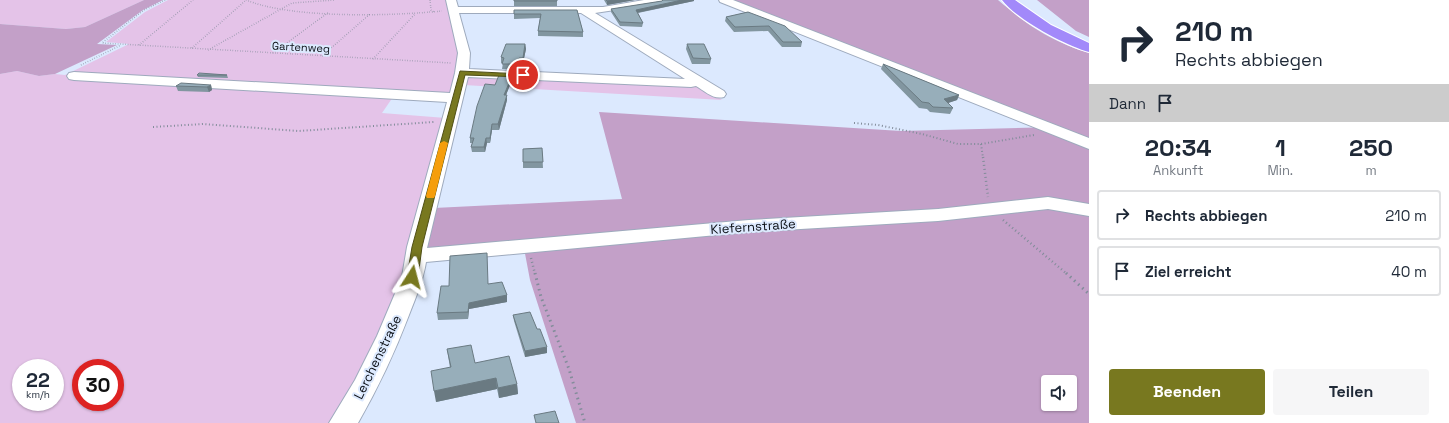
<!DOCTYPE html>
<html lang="de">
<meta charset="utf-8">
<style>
:root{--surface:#fff;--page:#f6f6f7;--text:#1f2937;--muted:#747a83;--line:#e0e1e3;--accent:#78781f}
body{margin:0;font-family:"Space Grotesk",sans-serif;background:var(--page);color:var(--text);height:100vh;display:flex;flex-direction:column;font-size:15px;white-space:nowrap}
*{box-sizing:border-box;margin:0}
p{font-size:13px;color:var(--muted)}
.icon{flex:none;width:22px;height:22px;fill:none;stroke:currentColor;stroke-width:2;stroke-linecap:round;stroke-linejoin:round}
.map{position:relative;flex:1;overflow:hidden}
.drawer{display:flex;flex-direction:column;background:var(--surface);width:360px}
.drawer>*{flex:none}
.top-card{background:#fff;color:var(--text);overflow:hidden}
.tools{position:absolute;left:1041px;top:375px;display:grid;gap:8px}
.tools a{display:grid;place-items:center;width:36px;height:36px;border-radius:4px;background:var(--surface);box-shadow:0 1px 3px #0004;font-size:20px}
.speed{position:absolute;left:12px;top:359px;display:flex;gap:8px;font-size:20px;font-weight:700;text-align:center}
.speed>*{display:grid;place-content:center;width:52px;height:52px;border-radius:50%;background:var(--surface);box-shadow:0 1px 3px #0004;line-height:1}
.speed small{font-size:10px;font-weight:400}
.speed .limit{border:6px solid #d22;background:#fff;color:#111}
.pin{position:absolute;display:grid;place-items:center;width:34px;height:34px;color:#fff;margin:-17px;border:2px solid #fff;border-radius:50%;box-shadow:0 1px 4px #0007}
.me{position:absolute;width:44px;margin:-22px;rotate:9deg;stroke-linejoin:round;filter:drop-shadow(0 0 3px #0008)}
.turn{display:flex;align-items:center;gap:14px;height:84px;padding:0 20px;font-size:18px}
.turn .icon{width:52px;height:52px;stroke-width:2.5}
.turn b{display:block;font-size:28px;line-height:34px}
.then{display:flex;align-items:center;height:38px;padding:0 20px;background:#0003;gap:8px;font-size:15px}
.eta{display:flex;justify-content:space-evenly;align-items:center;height:68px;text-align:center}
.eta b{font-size:24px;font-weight:800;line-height:28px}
.button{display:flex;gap:8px;margin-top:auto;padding:8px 20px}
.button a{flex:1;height:46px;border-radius:4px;background:var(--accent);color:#fff;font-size:16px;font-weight:800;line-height:46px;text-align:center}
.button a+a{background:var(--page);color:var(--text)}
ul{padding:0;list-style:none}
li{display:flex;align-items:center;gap:12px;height:50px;margin:0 8px 6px;padding:0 12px;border:2px solid var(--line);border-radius:4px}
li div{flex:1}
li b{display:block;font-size:15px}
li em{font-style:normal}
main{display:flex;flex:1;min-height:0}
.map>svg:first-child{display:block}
.green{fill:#e4c3e8;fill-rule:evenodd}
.forest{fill:#c3a0c8;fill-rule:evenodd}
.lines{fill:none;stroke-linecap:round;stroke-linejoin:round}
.minor-casing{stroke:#9eaabd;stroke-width:2}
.highway-casing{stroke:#fff;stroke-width:2}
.path-far3{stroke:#828c9a;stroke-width:1.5;stroke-dasharray:0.5 2;stroke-linecap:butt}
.path-far2{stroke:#828c9a;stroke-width:2;stroke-dasharray:1 2.5;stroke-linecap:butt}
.path-far1{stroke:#828c9a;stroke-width:2.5;stroke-dasharray:1 3;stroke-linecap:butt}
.path{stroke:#828c9a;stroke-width:3;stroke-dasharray:1.5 4;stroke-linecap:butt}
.minor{fill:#fff;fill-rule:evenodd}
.highway{fill:#a289fa;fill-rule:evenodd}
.wall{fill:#8296a0}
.shaded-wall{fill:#6a7a82}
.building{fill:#97aeba;stroke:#6a7a82}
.route{fill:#78781f;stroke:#4e4e14}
.slow{fill:#f59e0b}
.labels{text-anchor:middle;stroke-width:4;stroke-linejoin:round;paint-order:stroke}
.far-street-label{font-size:11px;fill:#0b0f15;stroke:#dce9fe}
.street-label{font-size:13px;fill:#0b0f15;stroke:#dce9fe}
</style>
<main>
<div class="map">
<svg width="1089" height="423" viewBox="0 0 1089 423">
<rect width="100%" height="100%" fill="#dce9fe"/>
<!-- green -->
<path class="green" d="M0,0H144L85,27L66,29L0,24Z
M168,0H447L460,52L452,99L393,97L382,113L446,118L409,256L387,324L336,423H0V74L17,71L39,76L55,74L65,75L129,44L106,42L145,12ZM21,368H55V402H21ZM81,368H115V402H81Z
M467,71L694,81L722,100L464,85Z"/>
<!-- forest -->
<path class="forest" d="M144,0H163L143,10L97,44L117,45L55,74L39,76L17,71L0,74V24L66,29L85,27Z
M730,0H998C1030,27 1049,40 1089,53V423H576L530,280L523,243L422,252L434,208L622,199L599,112L901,131L1055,127ZM1048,382H1070V404H1048Z
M1037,0H1089V37L1076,31Z"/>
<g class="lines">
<!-- minor casing -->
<g class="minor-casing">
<path id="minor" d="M446,0H456L458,7H603L644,0H666L661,3L595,13L724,91L726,94L724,97C713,100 705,91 696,86L691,87L468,77L427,248L749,220L938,209L1048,197L1089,204V216L1048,209L938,221L749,232L426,262C423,281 416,297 409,315C395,352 378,388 358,423H329L355,380L377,336L402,277L407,247L447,102L74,80L69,79L67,76L69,73L74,72L450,93L455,73L458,53ZM459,13H581L685,79L469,69L470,53Z
M719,0H733L1089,138V149L720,2Z"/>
</g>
<!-- highway casing -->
<g class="highway-casing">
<path id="highway" d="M1002,0H1015L1051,25L1089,43V52C1066,46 1016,19 1002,0Z"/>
</g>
<!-- path-far3 -->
<path class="path-far3" d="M165,0L144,10L102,43L451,63
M246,0C292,19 392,16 442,11
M430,0L431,10L434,12
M139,45L193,0
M192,48L245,1
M208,50L292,3L335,0
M273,53L329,12
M322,56L370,14
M373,59L415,14
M81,65L121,45"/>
<!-- path-far2 -->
<path class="path-far2" d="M854,123L878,125L922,134L958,144H981L1034,135
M153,127L203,124L298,131L434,122
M981,144L983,158"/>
<!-- path-far1 -->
<path class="path-far1" d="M983,157L988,197
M1003,220L1067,274
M531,258L535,274"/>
<!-- path -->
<path class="path" d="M535,273L541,297L569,369L585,423
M1066,273L1089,294"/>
<!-- minor -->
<use href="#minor" class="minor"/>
<!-- highway -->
<use href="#highway" class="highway"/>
</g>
<!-- wall -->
<path class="wall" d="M514,0L557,1V6H514Z
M604,0H635L607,5Z
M663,0H694V1L638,13L643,23L642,27L620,26L611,12V9L662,1Z
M514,10H577L583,32V37L538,36V31L540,18L514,19Z
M748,12L802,42L801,47H782L768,31L734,32L725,21L726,17Z
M525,44L526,49L523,63H519L518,70L502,69L503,63H501V57Z
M687,44L711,59L710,64H692L686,49Z
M883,64L959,95L957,100L948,103L953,108L950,114L930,112L927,109L919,108L881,69Z
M197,75H227L228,78L198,77Z
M512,80L506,95L507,100L499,130H492L490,143H487L485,152H472L471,147L472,143H470V138L495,85Z
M211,85L212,90L209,92L178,91L176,86Z
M542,148L543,168H523V149Z
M488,284L507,295V302L469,309L468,319L438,320L437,313Z
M513,315L537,329L547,353L525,357L514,321Z
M447,349L517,384L518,394L499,398L497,389L436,402L450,368Z"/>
<!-- shaded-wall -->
<path class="shaded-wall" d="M615,0H635L607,5V1Z
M682,0H694V1L636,13V10Z
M525,44L526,49L523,63V58Z
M512,76V80L504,100V95Z
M211,85L212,90L209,92L207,87Z
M507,95V100L499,130L498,124Z
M959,95L957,100L942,105L944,99Z
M492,124V130L490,143V138Z
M486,138L487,143L485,152L484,147Z
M507,295V302L469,309L468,319V312L469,303Z
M547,347V353L525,357V351Z
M496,378L497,389L436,402L434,391Z
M517,384L518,394L499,398L498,388Z"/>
<!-- building -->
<path class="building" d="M514,0H557V1H514Z
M606,0H615L607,1Z
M663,0H682L636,10L643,23L620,22L611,9L662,1Z
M514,10H577L583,32L538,31L541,14H514Z
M748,12L785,26L802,42H783L769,26L735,27L726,17Z
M506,44H525L523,58H519L518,64H502L504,58L501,57Z
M687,44H704L711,59L693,58Z
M883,64L959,95L944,99L953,108L933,107L929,103L922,102Z
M199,73L227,75H197Z
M499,75L512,76L504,95H507L498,124H492L490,138H486L484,147H471L474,138H470L477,106L485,84L495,85Z
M181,83L211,85L207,87L176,86Z
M542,148L543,162H523V149Z
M487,253L488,284L502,282L507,295L469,303L468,312L437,313L441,286H449L450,256Z
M530,312L537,329H540L547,347L525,351L513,315Z
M471,345L475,363L509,356L517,384L498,388L496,378L434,391L431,371L451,367L447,349Z
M555,411L559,423H536L534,415Z"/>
<!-- route -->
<path class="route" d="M460,71L523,74L526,75L523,77L465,75L422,247L418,277L412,281L407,277L412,247Z"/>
<!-- slow -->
<path class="slow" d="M444,141L448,143L435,196L434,198H427L426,196L440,143Z"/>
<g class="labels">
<!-- far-street labels -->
<g class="far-street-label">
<text transform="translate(301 47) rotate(3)" y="4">Gartenweg</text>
</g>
<!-- street labels -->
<g class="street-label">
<text transform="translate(753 226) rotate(-4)" y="5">Kiefernstraße</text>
<text transform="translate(377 357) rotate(-64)" y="5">Lerchenstraße</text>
</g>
</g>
</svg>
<div class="tools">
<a><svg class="icon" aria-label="sound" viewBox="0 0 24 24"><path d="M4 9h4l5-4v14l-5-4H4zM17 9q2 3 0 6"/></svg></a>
</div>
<div class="speed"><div>22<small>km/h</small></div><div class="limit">30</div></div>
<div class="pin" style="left:523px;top:75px;background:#d93025"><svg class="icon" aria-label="arrive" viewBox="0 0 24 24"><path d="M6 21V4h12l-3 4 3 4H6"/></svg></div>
<svg class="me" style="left:412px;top:277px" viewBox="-20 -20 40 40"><path d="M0-17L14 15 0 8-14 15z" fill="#78781f" stroke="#fff" stroke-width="4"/></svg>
</div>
<section class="drawer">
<div class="top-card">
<div class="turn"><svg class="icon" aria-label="right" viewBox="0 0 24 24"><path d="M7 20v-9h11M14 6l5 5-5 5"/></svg><div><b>210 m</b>Rechts abbiegen</div></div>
<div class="then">Dann<svg class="icon" aria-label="arrive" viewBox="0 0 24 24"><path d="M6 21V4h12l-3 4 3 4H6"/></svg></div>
</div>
<div class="eta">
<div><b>20:34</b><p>Ankunft</p></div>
<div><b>1</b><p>Min.</p></div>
<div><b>250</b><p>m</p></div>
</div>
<ul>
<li><svg class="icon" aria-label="right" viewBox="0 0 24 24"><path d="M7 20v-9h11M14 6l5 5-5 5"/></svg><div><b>Rechts abbiegen</b></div><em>210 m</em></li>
<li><svg class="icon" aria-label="arrive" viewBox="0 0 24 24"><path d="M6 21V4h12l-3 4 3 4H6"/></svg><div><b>Ziel erreicht</b></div><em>40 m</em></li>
</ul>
<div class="button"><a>Beenden</a><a>Teilen</a></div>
</section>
</main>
